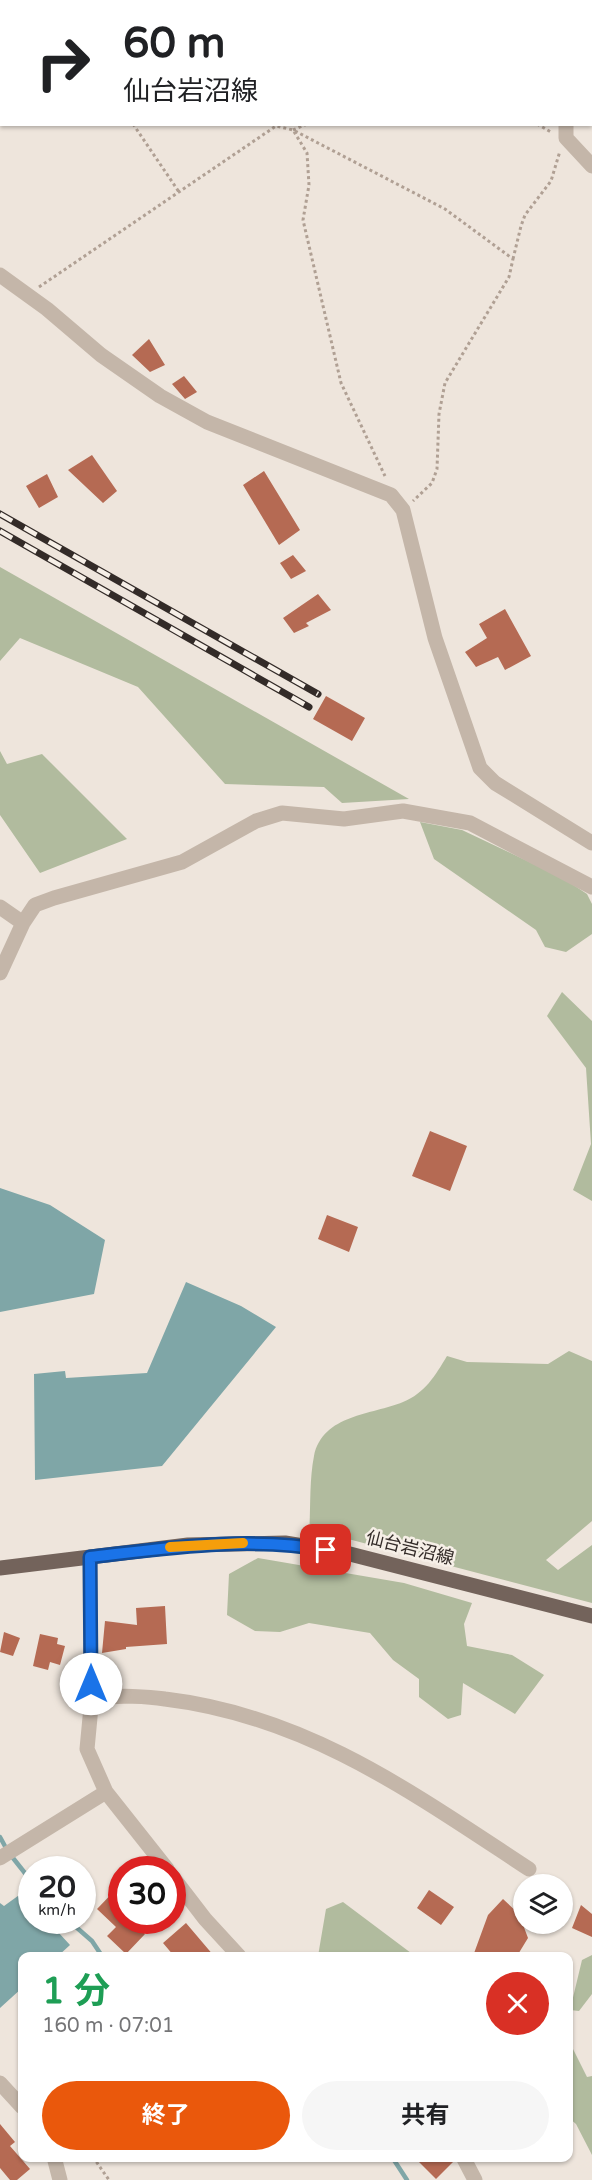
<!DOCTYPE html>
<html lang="ja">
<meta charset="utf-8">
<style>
:root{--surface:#fff;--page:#f6f6f6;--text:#202124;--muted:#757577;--accent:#ea580c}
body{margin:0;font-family:"Varela Round","Noto Sans JP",sans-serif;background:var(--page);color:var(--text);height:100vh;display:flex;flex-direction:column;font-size:22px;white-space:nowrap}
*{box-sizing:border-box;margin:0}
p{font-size:20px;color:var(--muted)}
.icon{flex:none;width:33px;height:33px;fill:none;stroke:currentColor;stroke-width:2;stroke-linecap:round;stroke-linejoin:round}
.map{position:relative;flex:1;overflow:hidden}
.details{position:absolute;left:18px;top:1952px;width:555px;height:210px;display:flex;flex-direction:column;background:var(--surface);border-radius:12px;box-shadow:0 2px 4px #0004}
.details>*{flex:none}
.hud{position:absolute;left:0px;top:0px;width:592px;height:126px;box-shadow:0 2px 4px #0004;background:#fff;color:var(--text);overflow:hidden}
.tools{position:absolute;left:513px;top:1874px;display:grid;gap:12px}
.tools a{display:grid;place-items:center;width:60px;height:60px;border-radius:50%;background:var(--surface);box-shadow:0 2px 4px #0004;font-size:30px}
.speed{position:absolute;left:18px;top:1856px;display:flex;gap:12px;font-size:30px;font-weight:700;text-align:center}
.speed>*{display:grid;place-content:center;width:78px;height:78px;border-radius:50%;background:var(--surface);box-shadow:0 2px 4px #0004;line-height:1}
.speed small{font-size:15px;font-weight:400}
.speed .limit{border:9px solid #d22;background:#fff;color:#111}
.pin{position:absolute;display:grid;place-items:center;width:51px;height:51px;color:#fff;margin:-26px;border-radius:12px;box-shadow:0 3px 9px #0006}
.me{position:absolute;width:66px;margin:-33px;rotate:0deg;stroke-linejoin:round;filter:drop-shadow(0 0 4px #0008)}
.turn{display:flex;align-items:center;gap:21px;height:126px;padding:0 24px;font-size:27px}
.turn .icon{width:78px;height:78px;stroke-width:2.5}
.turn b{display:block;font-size:42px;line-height:51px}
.round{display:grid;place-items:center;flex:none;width:63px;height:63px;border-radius:32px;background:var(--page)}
.summary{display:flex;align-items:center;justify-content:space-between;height:102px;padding:0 24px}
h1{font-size:36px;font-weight:700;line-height:45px;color:#1e9e55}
.primary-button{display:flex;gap:12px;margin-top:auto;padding:12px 24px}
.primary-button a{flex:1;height:69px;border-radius:36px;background:var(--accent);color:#fff;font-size:24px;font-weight:700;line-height:69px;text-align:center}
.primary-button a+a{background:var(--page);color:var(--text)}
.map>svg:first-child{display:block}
.green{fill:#b1bb9e}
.water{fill:#7fa6a7}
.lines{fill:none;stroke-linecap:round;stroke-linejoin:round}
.stream{stroke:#7fa6a7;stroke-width:4.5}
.building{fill:#b56a53}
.path{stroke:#b0a094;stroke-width:3;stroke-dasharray:3 3;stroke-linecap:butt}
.street{stroke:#c4b6a9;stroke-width:15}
.primary{stroke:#73635b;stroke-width:15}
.rail-casing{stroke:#332b28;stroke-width:7}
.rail{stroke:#f6efe7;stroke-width:4.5;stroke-dasharray:14;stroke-linecap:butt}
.route-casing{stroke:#114b97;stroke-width:15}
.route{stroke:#1a73e8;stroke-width:10}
.slow{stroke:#f59e0b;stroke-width:10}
.labels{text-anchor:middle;stroke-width:5;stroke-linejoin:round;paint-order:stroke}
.street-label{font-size:18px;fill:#332b28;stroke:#f6efe7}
</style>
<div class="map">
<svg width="592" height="2180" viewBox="0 0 592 2180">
<rect width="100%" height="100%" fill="#eee5dc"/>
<!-- green -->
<path class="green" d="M0,567L409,799L342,803L324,787L225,784L138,687L20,638L0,661Z
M0,751L7,764L42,754L127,839L40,873L0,815Z
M420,822L462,830L563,878L587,894L592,904V934L566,952L545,947L536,930L434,859Z
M562,992L592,1021V1201L573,1190L591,1144L586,1068L547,1016Z
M569,1351L592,1361V1521L546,1560L558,1570L592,1545V1603L352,1540L309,1534C311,1509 309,1481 314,1456C323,1414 372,1415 403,1402C425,1393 435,1376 447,1356L467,1362L548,1364Z
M258,1558L404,1583L472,1603L464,1624L467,1646L512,1655L544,1675L515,1714L463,1683L461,1715L448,1719L419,1697V1679L393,1660L370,1633L309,1623L280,1632L255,1631L227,1615L229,1574Z
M343,1902L415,1956H318L326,1909Z
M592,1955V1994L579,2011L570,2010L582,1960Z
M572,2047L587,2077L592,2076V2155L576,2124L569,2118L568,2049Z"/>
<!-- water -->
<path class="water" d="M0,1188L50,1205L105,1240L94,1294L0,1312Z
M186,1282L241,1306L276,1327L162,1466L35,1480L34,1374L65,1371L66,1378L147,1373Z
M22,1893L31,1903L32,1920H47L70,1945L58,1956H22V1988L0,2008V1903L4,1906Z"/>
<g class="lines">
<!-- stream -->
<path class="stream" d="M0,1837L6,1848
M13,1858L32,1882
M68,1920L92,1941L102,1956
M392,2157L407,2180"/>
</g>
<!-- building -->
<path class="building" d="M149,339L165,365L150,372L132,355Z
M184,376L197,392L185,399L172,384Z
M92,455L117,491L103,503L68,470Z
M264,471L300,530L279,545L243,485Z
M47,474L58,497L39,508L26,486Z
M293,555L306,571L291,579L280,563Z
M318,594L331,610L306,623L309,626L294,633L283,618Z
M505,609L531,656L505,670L498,657L476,667L465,652L487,638L479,624Z
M326,696L365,718L352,741L313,719Z
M430,1131L467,1146L450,1191L412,1176Z
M327,1215L358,1227L349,1252L318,1239Z
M165,1606L167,1644L126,1647V1649L102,1653L105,1621L137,1625L136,1608Z
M4,1632L20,1638L13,1656L0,1652Z
M40,1634L58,1638L57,1644L65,1646L60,1665L50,1662L48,1670L33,1666Z
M122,1883V1920H129L145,1934L126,1954L107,1936L116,1927L97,1909Z
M429,1890L454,1907L441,1925L417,1908Z
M503,1899L519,1914L528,1938L517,1956H473L488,1915Z
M581,1905L592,1914V1937L572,1928Z
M186,1923L214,1956H174L163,1943Z
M0,2124L15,2142L10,2146L30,2169L17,2180H10L0,2168Z
M414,2157H453L454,2161L436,2179Z"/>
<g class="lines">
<!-- path -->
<path class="path" d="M49,0L50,2
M133,124L179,192
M537,124L551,132
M293,130L307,124
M295,131L445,209L513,259L509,277L445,383L439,414L437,469L432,483L413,501
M513,259L521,226L525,215L551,181L560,151
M39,287L276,126L293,130L307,153L309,185L303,220L341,383L385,476
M93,2157L109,2180"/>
<!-- street -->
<path class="street" d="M488,0L492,2
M591,39L592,36
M566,124V138L592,166
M0,275L47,309L101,355L160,396L207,422L391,495L403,510L435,638L480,768L495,783L592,843
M0,907L23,923
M0,973L23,923L35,905L54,898L182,862L256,821L282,813L344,819L403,811L470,823L592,887
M90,1557L91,1707L87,1749L106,1792L167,1869
M91,1707C94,1705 98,1701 102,1699C112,1694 152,1697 165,1699C307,1716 413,1793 529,1869
M0,1858L106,1792
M172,1876L205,1919L239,1956
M0,2083L22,2107
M54,2157L60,2180
M463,2157L475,2180"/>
<!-- primary -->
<path class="primary" d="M0,1568L188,1545L285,1543L346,1553L592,1616"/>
<!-- rail casing -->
<g class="rail-casing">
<path id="rail" d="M0,514L318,694
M0,531L309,707"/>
</g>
<!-- rail -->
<use href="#rail" class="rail"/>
</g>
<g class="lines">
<!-- route casing -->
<g class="route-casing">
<path id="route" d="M91,1684L90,1557C169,1548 247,1536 326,1550"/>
</g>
<!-- route -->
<use href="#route" class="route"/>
<!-- slow -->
<path class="slow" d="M170,1547L243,1543"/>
</g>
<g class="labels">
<!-- street labels -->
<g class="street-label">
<text transform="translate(410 1548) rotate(14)" y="6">仙台岩沼線</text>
</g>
</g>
</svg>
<div class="tools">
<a><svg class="icon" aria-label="layers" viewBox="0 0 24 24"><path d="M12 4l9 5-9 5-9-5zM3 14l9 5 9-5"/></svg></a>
</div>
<div class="speed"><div>20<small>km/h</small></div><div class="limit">30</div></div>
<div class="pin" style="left:326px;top:1550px;background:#d93025"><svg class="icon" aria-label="arrive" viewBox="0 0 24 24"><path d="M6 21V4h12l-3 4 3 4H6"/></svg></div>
<svg class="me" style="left:91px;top:1684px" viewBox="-20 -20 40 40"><circle r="19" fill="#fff"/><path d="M0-13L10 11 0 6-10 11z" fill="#1a73e8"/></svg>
<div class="hud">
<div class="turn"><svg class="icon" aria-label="right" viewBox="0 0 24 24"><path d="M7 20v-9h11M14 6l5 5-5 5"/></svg><div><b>60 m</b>仙台岩沼線</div></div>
</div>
<section class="details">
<div class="summary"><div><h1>1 分</h1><p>160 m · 07:01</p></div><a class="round" style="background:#d93025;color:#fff"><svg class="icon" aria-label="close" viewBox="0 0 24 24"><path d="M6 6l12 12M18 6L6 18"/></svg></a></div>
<div class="primary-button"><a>終了</a><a>共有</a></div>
</section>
</div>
